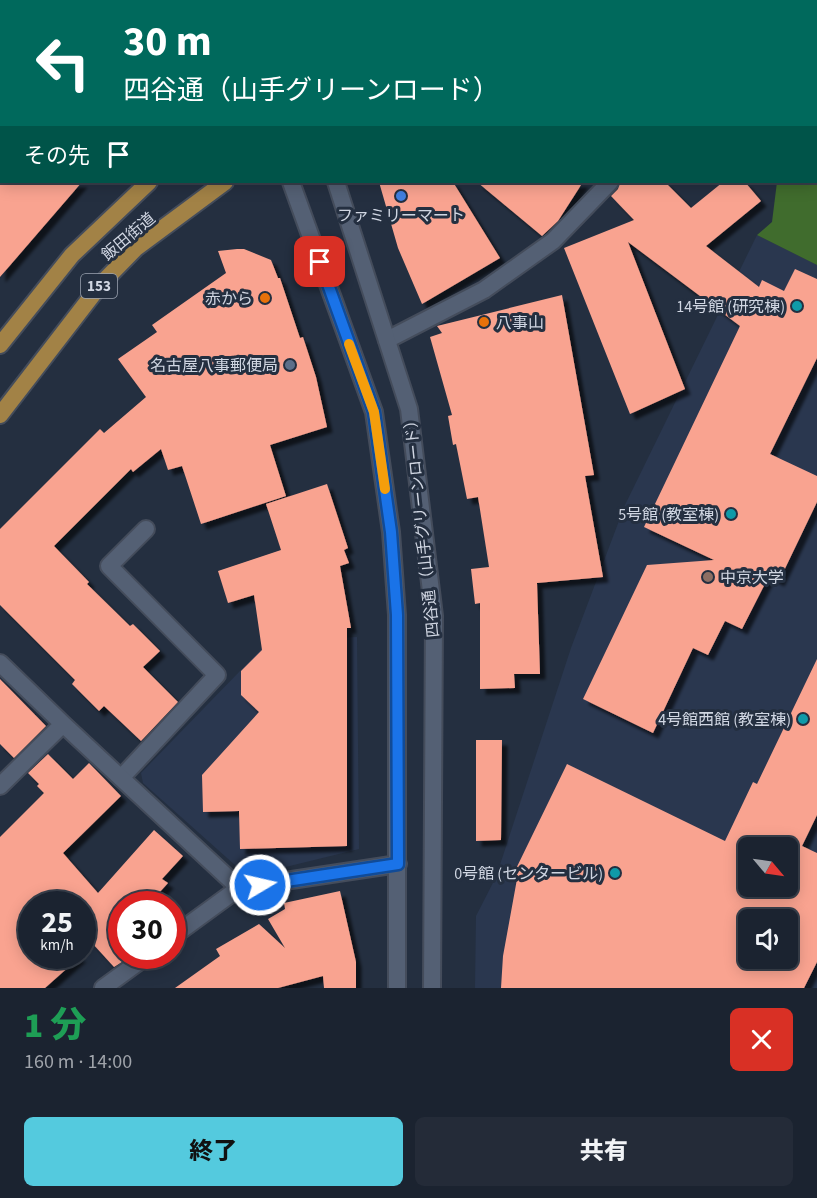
<!DOCTYPE html>
<html lang="ja">
<meta charset="utf-8">
<style>
:root{--surface:#1b2330;--page:#242b38;--text:#f1f3f6;--muted:#a0a4ab;--line:#39404c;--accent:#54cade}
body{margin:0;font-family:"Source Sans 3","Noto Sans JP",sans-serif;background:var(--page);color:var(--text);height:100vh;display:flex;flex-direction:column;font-size:22px;white-space:nowrap}
*{box-sizing:border-box;margin:0}
p{font-size:20px;color:var(--muted)}
.icon{flex:none;width:33px;height:33px;fill:none;stroke:currentColor;stroke-width:2;stroke-linecap:round;stroke-linejoin:round}
.map{position:relative;height:988px;overflow:hidden}
.panel{display:flex;flex-direction:column;background:var(--surface);flex:1}
.panel>*{flex:none}
.guide{position:absolute;left:0px;top:0px;width:818px;height:183px;box-shadow:0 3px 15px #0003,0 0 0 2px var(--line);background:#00695c;color:#fff;overflow:hidden}
.needle{width:39px;rotate:119deg}
.fabs{position:absolute;left:738px;top:837px;display:grid;gap:12px}
.fabs a{display:grid;place-items:center;width:60px;height:60px;border-radius:9px;background:var(--surface);box-shadow:0 3px 15px #0003,0 0 0 2px var(--line);font-size:30px}
.speed{position:absolute;left:18px;top:891px;display:flex;gap:12px;font-size:30px;font-weight:700;text-align:center}
.speed>*{display:grid;place-content:center;width:78px;height:78px;border-radius:50%;background:var(--surface);box-shadow:0 3px 15px #0003,0 0 0 2px var(--line);line-height:1}
.speed small{font-size:15px;font-weight:400}
.speed .limit{border:9px solid #d22;background:#fff;color:#111}
.pin{position:absolute;display:grid;place-items:center;width:51px;height:51px;color:#fff;margin:-26px;border-radius:12px;box-shadow:0 3px 9px #0006}
.me{position:absolute;width:66px;margin:-33px;rotate:81deg;stroke-linejoin:round;filter:drop-shadow(0 0 4px #0008)}
.turn{display:flex;align-items:center;gap:21px;height:126px;padding:0 24px;font-size:27px}
.turn .icon{width:78px;height:78px;stroke-width:2.5}
.turn b{display:block;font-size:42px;line-height:51px}
.then{display:flex;align-items:center;height:57px;padding:0 24px;background:#0003;gap:12px;font-size:22px}
.round{display:grid;place-items:center;flex:none;width:63px;height:63px;border-radius:9px;background:var(--page)}
.overview{display:flex;align-items:center;justify-content:space-between;height:102px;padding:0 24px}
h1{font-size:36px;font-weight:800;line-height:45px;color:#1e9e55}
.button{display:flex;gap:12px;margin-top:auto;padding:12px 24px}
.button a{flex:1;height:69px;border-radius:9px;background:var(--accent);color:#111;font-size:24px;font-weight:800;line-height:69px;text-align:center}
.button a+a{background:var(--page);color:var(--text)}
.map>svg:first-child{display:block}
.built{fill:#2a374f;fill-rule:evenodd}
.forest{fill:#406c2d}
.building{fill:#f9a390;fill-rule:evenodd;filter:url(#shadow)}
.lines{fill:none;stroke-linecap:round;stroke-linejoin:round}
.service-casing{stroke:#444c5b;stroke-width:20}
.minor-casing{stroke:#444c5b;stroke-width:20}
.tertiary-casing{stroke:#444c5b;stroke-width:20}
.secondary-casing{stroke:#444c5b;stroke-width:20}
.trunk-casing{stroke:#444c5b;stroke-width:20}
.service{stroke:#546074;stroke-width:16}
.minor{stroke:#546074;stroke-width:16}
.tertiary{stroke:#546074;stroke-width:16}
.secondary{stroke:#716d63;stroke-width:16}
.trunk{stroke:#a28246;stroke-width:16}
.route-casing{stroke:#114b97;stroke-width:15}
.route{stroke:#1a73e8;stroke-width:10}
.slow{stroke:#f59e0b;stroke-width:10}
.shop-dot{fill:#3f7fe0;stroke:#242f40;stroke-width:2}
.food-dot{fill:#e8710a;stroke:#242f40;stroke-width:2}
.culture-dot{fill:#0f9aa8;stroke:#242f40;stroke-width:2}
.service-dot{fill:#5c6f8a;stroke:#242f40;stroke-width:2}
.education-dot{fill:#8d6e63;stroke:#242f40;stroke-width:2}
.labels{text-anchor:middle;stroke-width:6;stroke-linejoin:round;paint-order:stroke}
.shield{fill:#242f40;stroke:#9ca4b1;stroke-width:1.5}
.shield-label{font-size:15px;font-weight:bold;fill:#d0d6e2}
.poi-label{font-size:16px;fill:#d0d6e2;stroke:#242f40;text-anchor:end}
.street-label{font-size:16px;fill:#d0d6e2;stroke:#242f40}
</style>
<div class="map">
<svg width="817" height="988" viewBox="0 0 817 988">
<defs>
<filter id="shadow"><feDropShadow dx="5.5" dy="5.5" stdDeviation="1.5" flood-color="#0009"/></filter>
</defs>
<rect width="100%" height="100%" fill="#242f40"/>
<!-- built -->
<path class="built" d="M757,235L817,265V988H475L476,916L496,877L571,648L625,505ZM748,848H788V886H748ZM748,920H788V958H748Z
M357,637L359,849L253,875L245,874L143,783L141,773L269,641Z"/>
<!-- forest -->
<path class="forest" d="M817,26V265L757,235L772,222L777,182H816Z"/>
<!-- building -->
<path class="building" d="M0,182H82L0,277Z
M379,182H453L500,258L422,304L398,248Z
M477,182H583L558,221L542,236Z
M620,182H665L691,208L723,182H745L761,201L706,246L759,287L762,280L784,291L795,269L817,279V358L770,454L817,476V502L779,581L769,576L742,629L725,621L708,655L693,648L653,733L583,699L647,565L714,560L644,527L740,326L628,242L685,389L630,414L564,248L634,220L611,196L618,189Z
M237,249H244L271,260L278,278H280L300,338L303,337L316,377L327,427L270,445L286,496L201,524L182,466L168,470L161,449L133,472L131,469L54,546L89,582L87,584L130,626L133,624L160,651L143,667L178,702L141,741L104,706L99,711L72,684L75,680L0,605V529L100,429L104,433L146,397L118,359L157,332L152,325L226,273L218,251Z
M562,295L594,475L585,476L603,577L537,583L540,674H514L515,688L480,689V603L475,604L471,569L489,567L478,497L467,499L456,444L453,445L448,416L452,415L430,337L442,333L437,326Z
M327,484L348,548L344,550L349,563L340,566L351,628H347V846L240,849L239,811L203,812L202,775L259,712L241,695V671L262,650L254,595L228,603L218,571L281,550L266,504Z
M817,659V815L802,846L817,853V962L804,988H501L503,956L517,879H511L567,764L725,841L753,782L757,784ZM748,848H788V886H748ZM748,920H788V958H748Z
M0,679L46,726L14,758L0,744Z
M476,740H502L501,840L476,841Z
M48,754L73,779L89,763L121,796L63,853L98,893L154,830L183,856L162,879L168,883L149,904H122V962L114,967L82,932V904H32V956H81L45,988H0V837L44,793L37,786L39,784L28,773Z
M340,891L356,962V988H324L323,976L278,988H175L220,956L216,949L259,924L285,948L268,919L285,909L284,903Z"/>
<g class="lines">
<!-- service casing -->
<g class="service-casing">
<path id="service" d="M121,778L217,675L109,566L146,529"/>
</g>
<!-- minor casing -->
<g class="minor-casing">
<path id="minor" d="M774,2V0
M387,340L484,290L553,241L610,182
M0,663L63,724L239,888
M0,786L63,724
M172,937L239,888L398,864
M103,988L147,956"/>
</g>
<!-- tertiary casing -->
<g class="tertiary-casing">
<path id="tertiary" d="M0,140H2
M291,182L374,412L391,532L397,615V988
M336,182L409,409L434,616L432,988"/>
</g>
<!-- secondary casing -->
<g class="secondary-casing">
<path id="secondary" d="M230,0L231,2
M277,0V2"/>
</g>
<!-- trunk casing -->
<g class="trunk-casing">
<path id="trunk" d="M525,2L530,0
M691,2L696,0
M0,345L72,255L149,182
M0,415L101,284L136,248L225,182"/>
</g>
<!-- service -->
<use href="#service" class="service"/>
<!-- minor -->
<use href="#minor" class="minor"/>
<!-- tertiary -->
<use href="#tertiary" class="tertiary"/>
<!-- secondary -->
<use href="#secondary" class="secondary"/>
<!-- trunk -->
<use href="#trunk" class="trunk"/>
</g>
<g class="lines">
<!-- route casing -->
<g class="route-casing">
<path id="route" d="M260,885L398,864L397,615L391,532L374,412L320,262"/>
</g>
<!-- route -->
<use href="#route" class="route"/>
<!-- slow -->
<path class="slow" d="M349,344L374,412L385,489"/>
</g>
<!-- markers -->
<circle class="shop-dot" cx="401" cy="196" r="6"/>
<g class="food-dot">
<circle cx="265" cy="298" r="6"/>
<circle cx="484" cy="322" r="6"/>
</g>
<g class="culture-dot">
<circle cx="797" cy="306" r="6"/>
<circle cx="731" cy="514" r="6"/>
<circle cx="803" cy="719" r="6"/>
<circle cx="615" cy="873" r="6"/>
</g>
<circle class="service-dot" cx="290" cy="365" r="6"/>
<circle class="education-dot" cx="708" cy="577" r="6"/>
<g class="labels">
<!-- shield labels -->
<rect class="shield" x="81" y="274" width="36" height="24" rx="4.5"/>
<g class="shield-label">
<text x="99" y="291">153</text>
</g>
<!-- poi labels -->
<g class="poi-label">
<text x="401" y="221" text-anchor="middle">ファミリーマート</text>
<text x="253" y="304">赤から</text>
<text x="785" y="312">14号館 (研究棟)</text>
<text x="496" y="328" text-anchor="start">八事山</text>
<text x="278" y="371">名古屋八事郵便局</text>
<text x="719" y="520">5号館 (教室棟)</text>
<text x="720" y="583" text-anchor="start">中京大学</text>
<text x="791" y="725">4号館西館 (教室棟)</text>
<text x="603" y="879">0号館 (センタービル)</text>
</g>
<!-- street labels -->
<g class="street-label">
<text transform="translate(128 236) rotate(-40)" y="6">飯田街道</text>
<text transform="translate(421 525) rotate(-96)" y="6">四谷通 （山手グリーンロード）</text>
</g>
</g>
</svg>
<div class="fabs">
<a><svg class="needle" viewBox="-14 -14 28 28"><path d="M0-13l5 13h-10z" fill="#e53935"/><path d="M0 13l5-13h-10z" fill="#a0a4ab"/></svg></a>
<a><svg class="icon" aria-label="sound" viewBox="0 0 24 24"><path d="M4 9h4l5-4v14l-5-4H4zM17 9q2 3 0 6"/></svg></a>
</div>
<div class="speed"><div>25<small>km/h</small></div><div class="limit">30</div></div>
<div class="pin" style="left:320px;top:262px;background:#d93025"><svg class="icon" aria-label="arrive" viewBox="0 0 24 24"><path d="M6 21V4h12l-3 4 3 4H6"/></svg></div>
<svg class="me" style="left:260px;top:885px" viewBox="-20 -20 40 40"><circle r="17" fill="#1a73e8" stroke="#fff" stroke-width="3"/><path d="M0-11L8 9 0 5-8 9z" fill="#fff"/></svg>
<div class="guide">
<div class="turn"><svg class="icon" aria-label="left" viewBox="0 0 24 24"><path d="M17 20v-9H6M10 6l-5 5 5 5"/></svg><div><b>30 m</b>四谷通（山手グリーンロード）</div></div>
<div class="then">その先<svg class="icon" aria-label="arrive" viewBox="0 0 24 24"><path d="M6 21V4h12l-3 4 3 4H6"/></svg></div>
</div>
</div>
<section class="panel">
<div class="overview"><div><h1>1 分</h1><p>160 m · 14:00</p></div><a class="round" style="background:#d93025;color:#fff"><svg class="icon" aria-label="close" viewBox="0 0 24 24"><path d="M6 6l12 12M18 6L6 18"/></svg></a></div>
<div class="button"><a>終了</a><a>共有</a></div>
</section>
